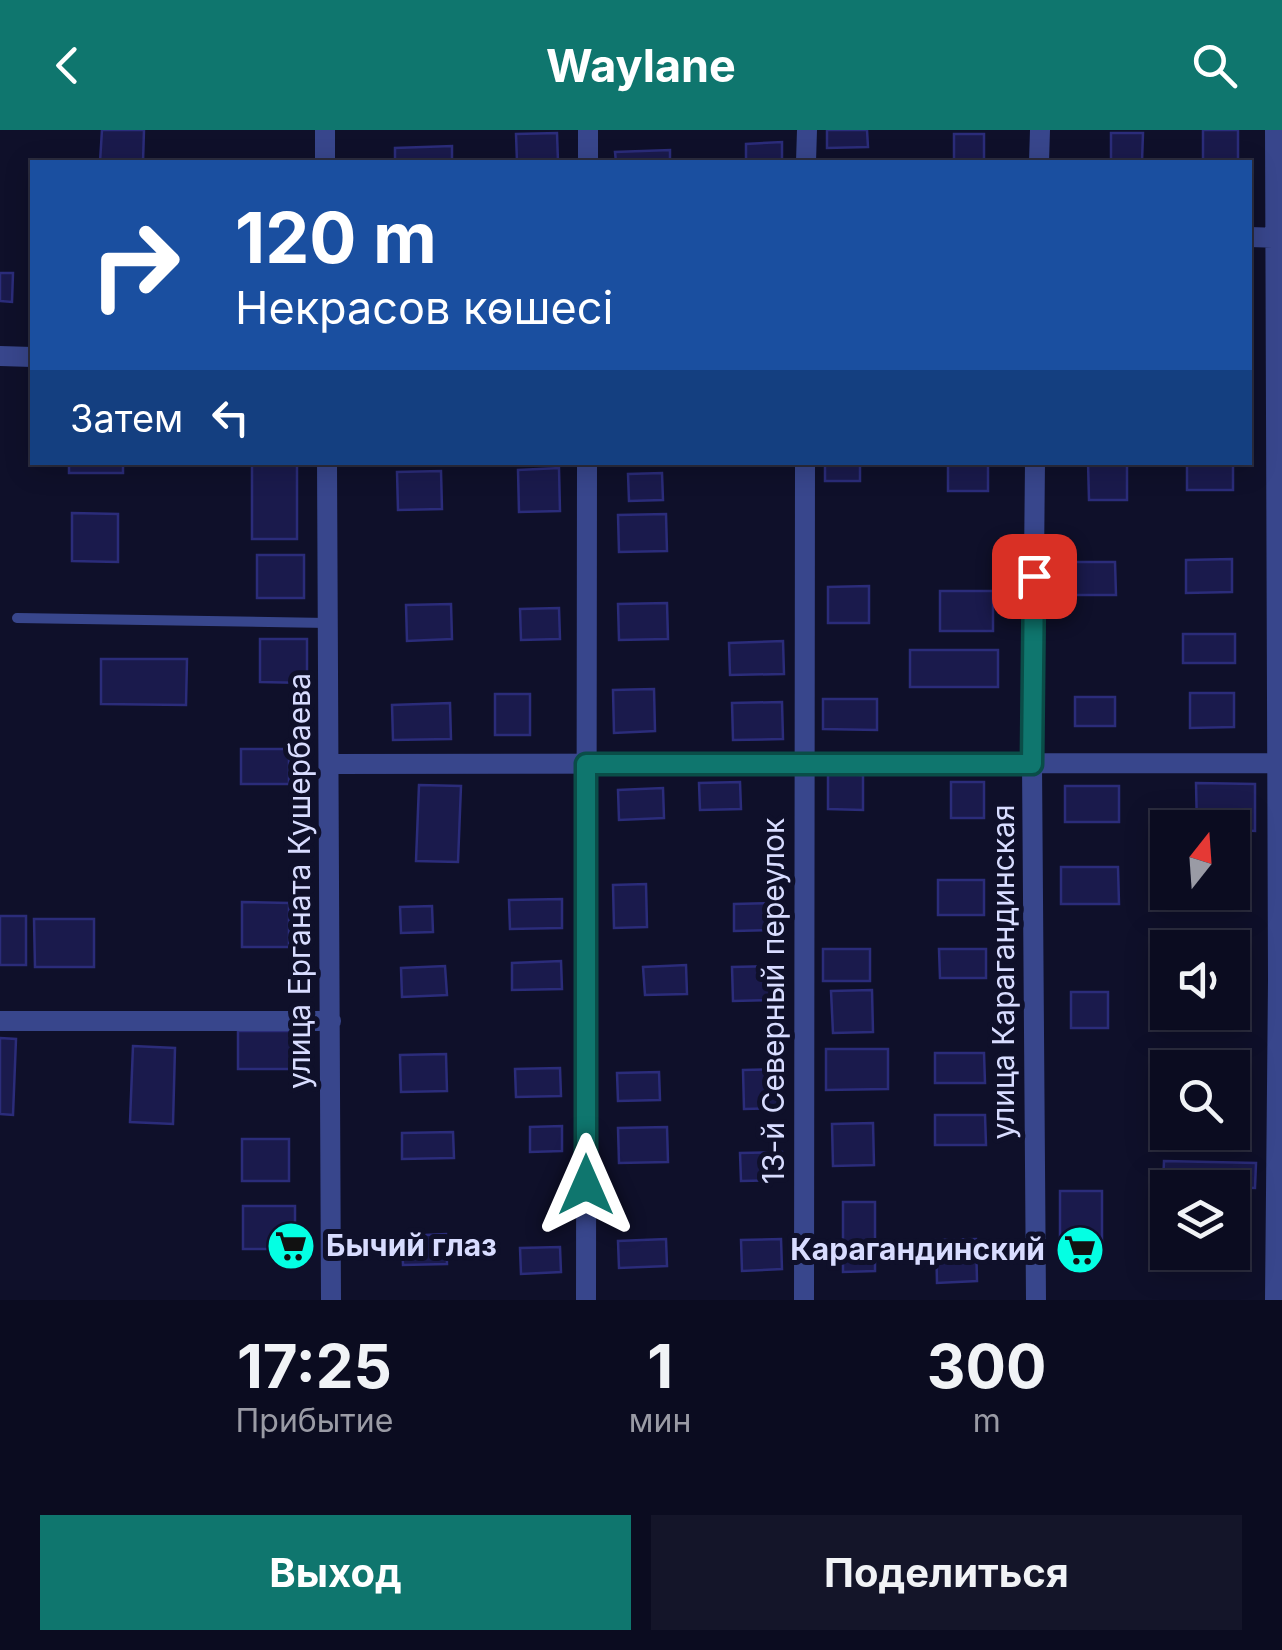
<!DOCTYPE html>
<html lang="ru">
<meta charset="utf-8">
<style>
:root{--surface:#0b0c20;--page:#141529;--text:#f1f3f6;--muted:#9a9ba5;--line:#2b2c3e;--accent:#0f766e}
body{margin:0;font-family:Inter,sans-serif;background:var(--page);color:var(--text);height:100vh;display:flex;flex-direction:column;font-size:38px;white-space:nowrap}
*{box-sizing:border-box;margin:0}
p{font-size:32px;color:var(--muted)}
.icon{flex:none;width:55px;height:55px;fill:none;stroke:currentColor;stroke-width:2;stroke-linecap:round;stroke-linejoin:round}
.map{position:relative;height:1170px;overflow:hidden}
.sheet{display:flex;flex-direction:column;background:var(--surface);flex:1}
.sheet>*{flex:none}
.hud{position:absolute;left:30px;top:30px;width:1222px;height:305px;border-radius:0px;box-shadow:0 5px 25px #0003,0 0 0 2px var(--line);background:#1a4fa0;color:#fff;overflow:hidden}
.needle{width:65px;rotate:17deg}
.tools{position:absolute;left:1150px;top:680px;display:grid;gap:20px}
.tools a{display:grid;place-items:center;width:100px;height:100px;border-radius:0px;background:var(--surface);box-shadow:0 5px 25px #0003,0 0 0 2px var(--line);font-size:50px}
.pin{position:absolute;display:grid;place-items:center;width:85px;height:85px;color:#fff;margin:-42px;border-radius:20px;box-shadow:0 5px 15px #0006}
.me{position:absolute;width:110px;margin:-55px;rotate:0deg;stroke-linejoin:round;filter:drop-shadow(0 0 8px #0008)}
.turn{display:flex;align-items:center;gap:35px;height:210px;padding:0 40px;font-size:45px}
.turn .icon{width:130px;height:130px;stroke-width:2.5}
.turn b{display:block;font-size:70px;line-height:85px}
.then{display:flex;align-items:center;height:95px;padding:0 40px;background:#0003;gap:20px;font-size:38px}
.eta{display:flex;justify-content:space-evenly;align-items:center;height:170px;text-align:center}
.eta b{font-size:60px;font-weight:700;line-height:70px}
.primary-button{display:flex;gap:20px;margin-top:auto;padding:20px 40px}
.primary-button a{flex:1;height:115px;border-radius:0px;background:var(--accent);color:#fff;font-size:40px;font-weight:700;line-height:115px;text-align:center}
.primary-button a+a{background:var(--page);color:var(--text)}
header{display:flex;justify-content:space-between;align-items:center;height:130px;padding:0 40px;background:var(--accent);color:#fff;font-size:45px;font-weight:700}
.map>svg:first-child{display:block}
.building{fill:#1a1a4c;stroke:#2b2c7a;stroke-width:2.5}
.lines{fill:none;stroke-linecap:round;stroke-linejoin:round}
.service{stroke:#38468c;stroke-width:10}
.minor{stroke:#38468c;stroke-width:20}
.route-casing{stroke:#0a4d48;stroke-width:25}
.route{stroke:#0f766e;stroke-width:18}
.labels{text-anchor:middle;stroke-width:10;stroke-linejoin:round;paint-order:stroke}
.street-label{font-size:30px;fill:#d8dcff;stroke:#0f102a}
.poi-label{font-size:30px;font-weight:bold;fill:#d8dcff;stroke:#0f102a;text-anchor:start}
</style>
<header><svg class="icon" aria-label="back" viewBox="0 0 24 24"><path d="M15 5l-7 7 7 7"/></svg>Waylane<svg class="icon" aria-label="search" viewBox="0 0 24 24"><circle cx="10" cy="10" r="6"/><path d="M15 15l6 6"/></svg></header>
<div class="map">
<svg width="1282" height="1170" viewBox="0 0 1282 1170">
<rect width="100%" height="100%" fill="#0f102a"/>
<!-- building -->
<path class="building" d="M102,0H144L143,32H100Z
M827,0H867L868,17L827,18Z
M1203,0H1238V32H1203Z
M557,3L558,32H517L516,4Z
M1111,3H1143L1142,32H1111Z
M954,4H984V32H954Z
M782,12V32H746V14Z
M452,16V32H395V18Z
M670,20V32H616L615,22Z
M0,143H13L12,172L0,171Z
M69,332H123V343H69Z
M252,332H297V409H252Z
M825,332H860V351H825Z
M948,332H988V361H948Z
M1088,332H1127V370H1089Z
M1233,332V360H1187V333Z
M559,338L560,381L519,382L518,340Z
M441,341L442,379L398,380L397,342Z
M662,343L663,370L629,371L628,344Z
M72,383L118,384V432L72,431Z
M666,384L667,421L619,422L618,385Z
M257,425H304V468H257Z
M1232,429V462L1186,463V430Z
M1075,432H1115L1116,465H1075Z
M869,456V493H828V457Z
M940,461H993V501H940Z
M667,473L668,509L619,510L618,474Z
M451,474L452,509L407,511L406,475Z
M559,478L560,509L521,510L520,479Z
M1183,504H1235V533H1183Z
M260,509H307V553L260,552Z
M783,511L784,544L730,545L729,513Z
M910,520H998V557H910Z
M101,529H187L186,575L101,574Z
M654,559L655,601L614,603L613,560Z
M1190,563H1234V597L1190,598Z
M495,564H530V605H495Z
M1075,567H1115V596H1075Z
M823,569H877V600L823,599Z
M782,572L783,609L733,610L732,573Z
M450,573L451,609L393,610L392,575Z
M241,619H289V654H241Z
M828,644L863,645V680L828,679Z
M740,652L741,679L700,680L699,653Z
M951,652H984V688H951Z
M1196,653L1255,654V701L1197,698Z
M419,655L461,656L458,732L416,731Z
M1065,656H1119V692H1065Z
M663,658L664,688L619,690L618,660Z
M1061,737H1118L1119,774H1061Z
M938,750H984V785H938Z
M646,754L647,797L614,798L613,755Z
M562,769V798L510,799L509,770Z
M242,772L289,773V817H242Z
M774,773L775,800L734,801V774Z
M432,776L433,802L401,803L400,777Z
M0,786H26V835H0Z
M34,789H94V837H35Z
M1201,806H1232V818H1201Z
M823,819H870V851H823Z
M939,819H986V848H940Z
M561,831L562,859L512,860V833Z
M686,835L687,864L645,865L643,837Z
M445,836L447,865L402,867L401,838Z
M777,836L778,870L733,871L732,837Z
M872,860L873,902L833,903L831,861Z
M1234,860V894H1203V882H1232Z
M1071,862H1108V898H1071Z
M238,901H300V939H238Z
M0,908L16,909L13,985L0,984Z
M133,916L175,918L173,994L130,992Z
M826,919H888V959L826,960Z
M935,923H984L985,953H935Z
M446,924L447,961L401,962L400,925Z
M560,938L561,966L516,967L515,939Z
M781,939L782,978L744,979L743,940Z
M659,942L660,970L618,971L617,943Z
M1232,942H1237V976H1232Z
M935,985H985L986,1015H935Z
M873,993L874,1035L833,1036L832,994Z
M562,996V1021L530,1022V997Z
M667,997L668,1032L619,1033L618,998Z
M453,1002L454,1028L402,1029V1003Z
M242,1009H289V1051H242Z
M782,1022L783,1050L741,1051L740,1023Z
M1164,1031L1256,1033L1255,1058L1163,1055Z
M1060,1061H1102V1122H1060Z
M843,1072H875V1141L843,1142Z
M243,1076H295V1119H243Z
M446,1104L447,1134L403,1135L402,1106Z
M666,1109L667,1136L619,1138L618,1111Z
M781,1109L782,1139L742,1141L741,1110Z
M976,1109L977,1151L937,1153L936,1110Z
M1151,1112L1168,1113V1122H1177V1139L1150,1138Z
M560,1117L561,1142L521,1144L520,1118Z"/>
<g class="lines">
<!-- service -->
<path class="service" d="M17,488L328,493"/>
<!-- minor -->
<path class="minor" d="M325,0V32
M588,32V0
M806,32L807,0
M1039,32L1040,0
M1250,107L1282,108
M0,226L32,227
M327,332L331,1170
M1035,332L1032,634L1036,1170
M329,634L1282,633
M0,891H331
M586,1170L587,332
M804,1170L805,332
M1275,1170L1278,850L1275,0"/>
</g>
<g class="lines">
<!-- route casing -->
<g class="route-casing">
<path id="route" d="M586,1055V634H1032L1034,446"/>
</g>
<!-- route -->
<use href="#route" class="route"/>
</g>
<!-- icons -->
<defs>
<g id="supermarket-disc" transform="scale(2.5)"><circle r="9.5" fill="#04ffe3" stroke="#0f102a"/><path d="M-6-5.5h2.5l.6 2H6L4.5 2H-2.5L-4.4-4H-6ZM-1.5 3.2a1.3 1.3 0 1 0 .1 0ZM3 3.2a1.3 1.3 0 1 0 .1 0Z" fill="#111"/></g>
</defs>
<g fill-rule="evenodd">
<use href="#supermarket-disc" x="291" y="1116"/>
<use href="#supermarket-disc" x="1080" y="1120"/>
</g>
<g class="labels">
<!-- street labels -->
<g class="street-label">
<text transform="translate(300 751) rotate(-90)" y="10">улица Ерганата Кушербаева</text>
<text transform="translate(1004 842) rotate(-90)" y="10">улица Карагандинская</text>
<text transform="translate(774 871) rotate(-90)" y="10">13-й Северный переулок</text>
</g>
<!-- poi labels -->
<g class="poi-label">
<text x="326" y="1126">Бычий глаз</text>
<text x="1045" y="1130" text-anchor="end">Карагандинский</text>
</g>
</g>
</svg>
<div class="tools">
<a><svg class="needle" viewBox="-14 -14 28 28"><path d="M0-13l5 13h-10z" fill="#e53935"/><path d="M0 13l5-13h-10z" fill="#9a9ba5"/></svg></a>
<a><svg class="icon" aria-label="sound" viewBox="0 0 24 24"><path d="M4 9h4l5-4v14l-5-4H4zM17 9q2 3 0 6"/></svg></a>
<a><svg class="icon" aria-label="search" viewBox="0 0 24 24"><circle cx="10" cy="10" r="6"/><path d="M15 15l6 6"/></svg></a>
<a><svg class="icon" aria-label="layers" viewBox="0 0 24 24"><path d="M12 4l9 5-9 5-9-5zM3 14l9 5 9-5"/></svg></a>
</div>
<div class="pin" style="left:1034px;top:446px;background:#d93025"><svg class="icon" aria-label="arrive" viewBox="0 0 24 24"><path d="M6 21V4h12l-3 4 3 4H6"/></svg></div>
<svg class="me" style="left:586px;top:1055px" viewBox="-20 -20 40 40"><path d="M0-17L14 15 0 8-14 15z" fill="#0f766e" stroke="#fff" stroke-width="4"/></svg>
<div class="hud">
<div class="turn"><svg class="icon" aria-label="right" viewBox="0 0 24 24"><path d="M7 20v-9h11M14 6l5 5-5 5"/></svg><div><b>120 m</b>Некрасов көшесі</div></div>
<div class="then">Затем<svg class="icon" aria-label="left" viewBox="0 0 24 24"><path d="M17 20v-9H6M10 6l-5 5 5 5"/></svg></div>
</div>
</div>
<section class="sheet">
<div class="eta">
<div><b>17:25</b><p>Прибытие</p></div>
<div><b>1</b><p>мин</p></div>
<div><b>300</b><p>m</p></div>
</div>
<div class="primary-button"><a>Выход</a><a>Поделиться</a></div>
</section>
